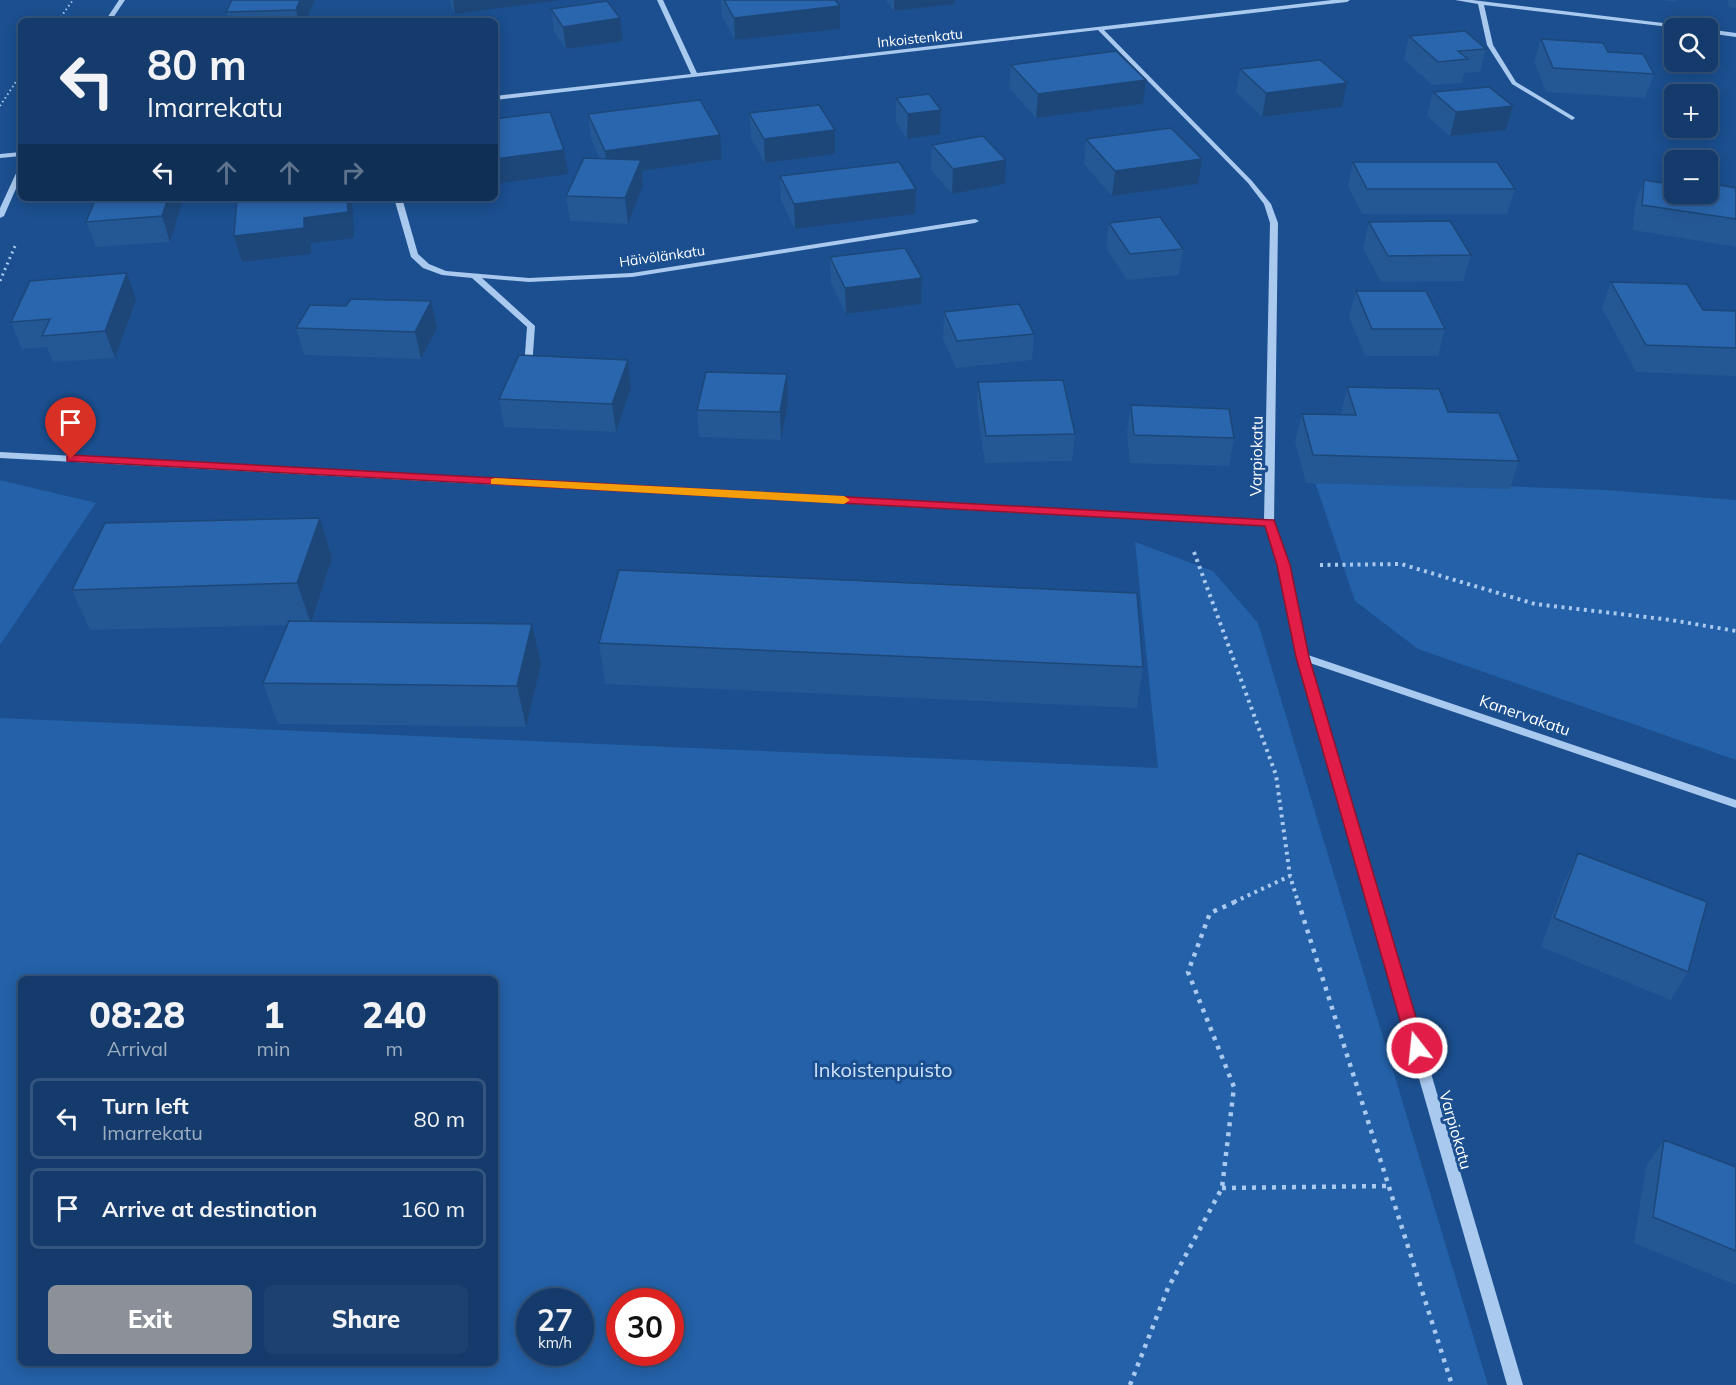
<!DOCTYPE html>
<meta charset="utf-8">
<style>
:root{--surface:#143b6b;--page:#1d4271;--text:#f1f3f6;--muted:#9dadc1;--line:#33557e;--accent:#8c9099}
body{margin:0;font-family:Mulish,sans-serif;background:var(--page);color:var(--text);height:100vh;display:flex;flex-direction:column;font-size:22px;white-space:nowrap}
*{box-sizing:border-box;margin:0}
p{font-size:20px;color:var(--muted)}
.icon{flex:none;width:33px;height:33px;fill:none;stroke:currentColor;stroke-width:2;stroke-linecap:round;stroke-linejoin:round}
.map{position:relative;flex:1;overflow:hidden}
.details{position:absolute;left:18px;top:976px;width:480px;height:390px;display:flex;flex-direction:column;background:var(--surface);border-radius:9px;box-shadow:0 3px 15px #0003,0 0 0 2px var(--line)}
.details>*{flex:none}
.hud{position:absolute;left:18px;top:18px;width:480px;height:183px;border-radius:9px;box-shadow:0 3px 15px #0003,0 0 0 2px var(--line);background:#143b6b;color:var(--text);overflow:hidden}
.buttons{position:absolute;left:1664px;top:18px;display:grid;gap:12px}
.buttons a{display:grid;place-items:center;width:54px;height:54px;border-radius:9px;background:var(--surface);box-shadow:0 3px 15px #0003,0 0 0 2px var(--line);font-size:30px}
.speed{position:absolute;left:516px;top:1288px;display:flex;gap:12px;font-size:30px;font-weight:700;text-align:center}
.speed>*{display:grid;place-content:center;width:78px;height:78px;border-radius:50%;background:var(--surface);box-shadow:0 3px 15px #0003,0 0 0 2px var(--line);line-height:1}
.speed small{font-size:15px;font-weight:400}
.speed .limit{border:9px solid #d22;background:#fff;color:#111}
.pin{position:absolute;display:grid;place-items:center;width:51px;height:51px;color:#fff;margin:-62px -26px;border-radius:50% 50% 50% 0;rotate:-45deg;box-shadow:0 0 6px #0007}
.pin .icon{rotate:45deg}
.me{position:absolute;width:66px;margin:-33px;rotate:344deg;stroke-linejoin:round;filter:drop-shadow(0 0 4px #0008)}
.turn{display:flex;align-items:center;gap:21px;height:126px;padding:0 30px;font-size:27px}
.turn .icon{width:78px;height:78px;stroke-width:2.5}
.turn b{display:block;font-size:42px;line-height:51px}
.lanes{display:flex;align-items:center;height:57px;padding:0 30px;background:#0003;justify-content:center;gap:30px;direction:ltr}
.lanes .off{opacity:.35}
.eta{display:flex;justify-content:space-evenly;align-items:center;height:102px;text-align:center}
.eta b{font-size:36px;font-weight:800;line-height:42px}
.cta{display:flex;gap:12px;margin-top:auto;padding:12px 30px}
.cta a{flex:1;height:69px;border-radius:9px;background:var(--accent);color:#fff;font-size:24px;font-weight:800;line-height:69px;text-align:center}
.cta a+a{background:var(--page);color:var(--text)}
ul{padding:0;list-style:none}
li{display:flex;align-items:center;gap:18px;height:81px;margin:0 12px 9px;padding:0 18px;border:3px solid var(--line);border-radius:9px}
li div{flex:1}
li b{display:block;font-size:22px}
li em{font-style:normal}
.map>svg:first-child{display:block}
.green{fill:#2461a8;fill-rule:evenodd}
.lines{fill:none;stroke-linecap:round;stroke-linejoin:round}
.path-far3{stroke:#a9c9ee;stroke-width:2;stroke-dasharray:1.5 3;stroke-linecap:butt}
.path-far2{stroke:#a9c9ee;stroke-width:3;stroke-dasharray:2 4;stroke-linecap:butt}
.path-far1{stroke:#a9c9ee;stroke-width:4;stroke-dasharray:3 4.5;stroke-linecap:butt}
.path{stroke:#a9c9ee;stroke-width:4.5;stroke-dasharray:4 6;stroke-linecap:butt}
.minor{fill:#a9c9ee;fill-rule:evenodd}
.wall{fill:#245895}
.shaded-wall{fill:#1d4779}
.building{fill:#2a66ad;stroke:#1d4779;stroke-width:1.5}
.route{fill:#e11d48;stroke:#92132f;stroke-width:1.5}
.slow{fill:#f59e0b}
.labels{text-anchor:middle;stroke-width:6;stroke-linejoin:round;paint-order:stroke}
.far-street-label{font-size:14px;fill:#fff;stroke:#1b4f8f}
.street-label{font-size:16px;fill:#fff;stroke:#1b4f8f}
.near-park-label{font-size:20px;fill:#cfe3fa;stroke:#1b4f8f}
</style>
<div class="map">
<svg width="1736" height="1385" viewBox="0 0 1736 1385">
<rect width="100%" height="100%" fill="#1b4f8f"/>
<!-- green -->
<path class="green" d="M1314,479L1606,490L1736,500V760L1418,649L1355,601Z
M0,480L96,503L0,645Z
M1135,542L1213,571L1258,623L1488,1385H0V718L1158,768ZM21,980H495V1364H21ZM530,1302H580V1353H530ZM620,1302H670V1353H620Z"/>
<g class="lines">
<!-- path-far3 -->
<path class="path-far3" d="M58,21L73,0
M0,106L21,74"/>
<!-- path-far2 -->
<path class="path-far2" d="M0,281L15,246"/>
<!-- path-far1 -->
<path class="path-far1" d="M1194,552L1276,775L1290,876L1298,902
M1320,565L1401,564L1535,604L1671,620L1736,631
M1234,902L1290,876"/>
<!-- path -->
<path class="path" d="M1298,901L1452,1385
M1222,1188L1389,1186
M1130,1385L1168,1288L1222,1188L1234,1087L1188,972L1210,913L1237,901"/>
<!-- minor -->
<path class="minor" d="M119,0H125L111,21H105Z
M657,0H663L697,73L1332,0H1350L1347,2L1104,30L1252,181L1271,204L1278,223L1274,523L1289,565L1308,655L1736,800V808L1310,663L1523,1385H1507L1298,657L1279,565L1265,526L0,458V452L1264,520L1270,223L1264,204L1248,183L1098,30L495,100V96L691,74Z
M1455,0H1472L1688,26L1691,28H1678L1484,5L1493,45L1516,82L1574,117L1575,118L1572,120L1512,84L1487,45L1478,4Z
M1707,29L1736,33V37L1707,33Z
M21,152V156L0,158V154Z
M21,167V177L4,216L0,218V208L18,169Z
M394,198H402L418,254L429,264L446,271L529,278L632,273L975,219L979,221L975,223L632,277L529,282L482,278L535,326L532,367L528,369L524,367L527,327L472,278L442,275L423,268L411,257Z"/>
</g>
<!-- wall -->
<path class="wall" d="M232,0H315L306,21H228L226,12Z
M449,0H562L455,14Z
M721,0H835L840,6V29L735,40L722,17Z
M886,0H955V4L894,11Z
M1661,0H1677L1676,2Z
M1727,0H1736V8L1729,7Z
M551,9L620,18L623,41L566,49L554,32Z
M1409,36L1486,49L1480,72L1464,73L1462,83L1432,85L1404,59Z
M1541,39L1608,52L1654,74L1645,98L1546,92L1534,62Z
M1011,65L1143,104L1036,118L1009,88Z
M1240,69L1342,107L1262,117L1236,92Z
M1433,92L1513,106L1506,130L1450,136L1427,116Z
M896,98L941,110L940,134L907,139L896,122Z
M749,113L835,154L765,163L751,138Z
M588,114L722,159L642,171L643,185L628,224L570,221L566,196L600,159L591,138Z
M1086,139L1202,159L1198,184L1112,196L1084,164Z
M932,145L1005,184L952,194L931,170Z
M1353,162L1515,189L1507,214H1362L1348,186Z
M780,176L916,189L915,214L795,229L781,201Z
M1644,180L1716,191L1718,185L1736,188V247L1633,230L1635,205Z
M96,198H181L182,203L170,242L96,247L86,222Z
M1369,222L1471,255L1463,281L1381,282L1363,248Z
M1109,223L1183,249L1179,275L1127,280L1106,248Z
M830,257L922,278L921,304L846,314L831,283Z
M1611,282L1703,310L1736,311V376L1636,372L1602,308Z
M1356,291L1445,329L1438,356H1365L1349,317Z
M136,300L115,358L53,362L47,347L22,349L11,322Z
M431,301L437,328L421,359L304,355L296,328L346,306Z
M944,312L1034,334L1032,360L956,368L943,339Z
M628,360L631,387L616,432L504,427L499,399Z
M787,374L788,401L781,440L699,437L697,410Z
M978,382L1075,434L1072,461L985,463L977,409Z
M1347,387L1448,412L1519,461L1510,489L1306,483L1295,441L1302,414L1341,415Z
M1131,405L1234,438L1229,466L1130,463L1127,433Z
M320,518L332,558L312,622L532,624L541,664L526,727L278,724L263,683L287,625L90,630L72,590Z
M599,643L1143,667L1137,708L605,684Z
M1578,853L1688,972L1671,1000L1541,947L1564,882Z
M1664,1140L1736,1167V1285L1634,1243L1646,1166Z"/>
<!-- shaded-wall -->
<path class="shaded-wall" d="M300,0H315L306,21H299L296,10Z
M453,0H562L455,14Z
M894,0H955V4L894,11Z
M840,6V29L735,40L734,18Z
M620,18L623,41L566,49L563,27Z
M1146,80L1143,104L1036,118L1038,94Z
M1347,83L1342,107L1262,117L1266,93Z
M1513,106L1506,130L1450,136L1456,112Z
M941,110L940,134L907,139L908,114Z
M835,130V154L765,163L764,139Z
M720,135L722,159L642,171L643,185L628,224L625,198L608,175L605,151Z
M564,150L568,174L495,184V159Z
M1202,159L1198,184L1112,196L1115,171Z
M1006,160L1005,184L952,194L953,169Z
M916,189L915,214L795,229L794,204Z
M168,198H181L182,203L170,242L162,216Z
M347,198H350L353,209L354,238L311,243V254L242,262L234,236L304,218Z
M127,273L136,300L115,358L105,331Z
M922,278L921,304L846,314L845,288Z
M431,301L437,328L421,359L415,332Z
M628,360L631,387L616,432L612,404Z
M787,374L788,401L781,440L780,412Z
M320,518L332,558L311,624L297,583Z
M532,624L541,664L526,727L517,686Z"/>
<!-- building -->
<path class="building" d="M232,0H300L296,10L226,12Z
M724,0H835L840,6L734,18Z
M607,1L620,18L563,27L551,9Z
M1465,31L1486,49L1458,51L1468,59L1438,62L1409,36Z
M1541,39L1603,43L1608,52L1643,54L1654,74L1553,68Z
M1116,51L1146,80L1038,94L1011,65Z
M1320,60L1347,83L1266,93L1240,69Z
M1489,87L1513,106L1456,112L1433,92Z
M929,94L941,110L908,114L896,98Z
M700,100L720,135L605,151L588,114Z
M819,105L835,130L764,139L749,113Z
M550,112L564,150L495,159V119Z
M1171,128L1202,159L1115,171L1086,139Z
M983,136L1006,160L953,169L932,145Z
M584,158L641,160L625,198L566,196Z
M899,162L916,189L794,204L780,176Z
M1353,162H1497L1515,189H1367Z
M1644,180L1674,185V194H1707V190L1719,191L1718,185L1736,188V219L1642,205Z
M96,198H168L162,216L86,222Z
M237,198H347L348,212L304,218V228L234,236Z
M1160,217L1183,249L1130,254L1109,223Z
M1450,221L1471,255L1388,256L1369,222Z
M905,248L922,278L845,288L830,257Z
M127,273L105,331L42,336L50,319L11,322L30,281Z
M1611,282L1687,284L1703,310L1736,311V348L1646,345Z
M1356,291H1426L1445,329H1372Z
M351,299L431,301L415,332L296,328L310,305L346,306Z
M1019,304L1034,334L957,341L944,312Z
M519,355L628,360L612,404L499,399Z
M706,372L787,374L780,412L697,410Z
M1063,380L1075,434L986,436L978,382Z
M1347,387L1439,389L1448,412L1499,413L1519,461L1313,455L1302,414L1356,415Z
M1131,405L1229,409L1234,438L1134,435Z
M320,518L297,583L72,590L105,523Z
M619,570L1137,593L1143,667L599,643Z
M289,621L532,624L517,686L263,683Z
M1578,853L1707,902L1688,972L1554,918Z
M1664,1140L1736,1167V1251L1653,1217Z"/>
<!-- route -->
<path class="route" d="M71,455L1274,520L1290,565L1309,657L1425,1048L1423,1053L1417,1055L1411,1053L1408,1048L1296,657L1277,565L1265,526L67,461V456Z"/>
<!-- slow -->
<path class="slow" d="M495,478L844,496L850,500L844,504L491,484V479Z"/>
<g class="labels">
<!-- far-street labels -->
<g class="far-street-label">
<text transform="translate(920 38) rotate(-6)" y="5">Inkoistenkatu</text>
<text transform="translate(662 256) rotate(-8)" y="5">Häivölänkatu</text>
</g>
<!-- street labels -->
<g class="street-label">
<text transform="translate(1256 456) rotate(-89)" y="6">Varpiokatu</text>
<text transform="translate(1525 715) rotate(19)" y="6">Kanervakatu</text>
<text transform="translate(1456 1130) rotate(74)" y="6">Varpiokatu</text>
</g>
<!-- near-park labels -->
<g class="near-park-label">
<text x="883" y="1077">Inkoistenpuisto</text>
</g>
</g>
</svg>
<div class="buttons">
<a><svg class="icon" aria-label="search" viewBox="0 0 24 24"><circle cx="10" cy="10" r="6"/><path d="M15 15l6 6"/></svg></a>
<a>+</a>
<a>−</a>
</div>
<div class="speed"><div>27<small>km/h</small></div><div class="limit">30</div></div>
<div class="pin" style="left:71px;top:459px;background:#d93025"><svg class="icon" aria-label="arrive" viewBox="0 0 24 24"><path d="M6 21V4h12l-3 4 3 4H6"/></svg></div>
<svg class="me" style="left:1417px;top:1048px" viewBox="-20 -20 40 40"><circle r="17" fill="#e11d48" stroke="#fff" stroke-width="3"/><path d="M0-11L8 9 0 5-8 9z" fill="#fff"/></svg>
<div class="hud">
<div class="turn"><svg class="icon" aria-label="left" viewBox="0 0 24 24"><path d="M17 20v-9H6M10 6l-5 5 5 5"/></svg><div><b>80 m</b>Imarrekatu</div></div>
<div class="lanes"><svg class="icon" aria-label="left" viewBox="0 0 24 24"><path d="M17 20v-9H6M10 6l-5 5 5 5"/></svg><svg class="icon off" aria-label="ahead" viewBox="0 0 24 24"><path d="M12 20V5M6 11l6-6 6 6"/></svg><svg class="icon off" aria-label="ahead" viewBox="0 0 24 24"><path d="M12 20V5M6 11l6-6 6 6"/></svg><svg class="icon off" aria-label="right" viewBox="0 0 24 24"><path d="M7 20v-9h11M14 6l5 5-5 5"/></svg></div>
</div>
<section class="details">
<div class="eta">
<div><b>08:28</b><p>Arrival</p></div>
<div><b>1</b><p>min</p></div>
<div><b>240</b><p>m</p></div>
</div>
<ul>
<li><svg class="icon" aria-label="left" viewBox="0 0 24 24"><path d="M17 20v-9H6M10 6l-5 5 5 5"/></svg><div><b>Turn left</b><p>Imarrekatu</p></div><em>80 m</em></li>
<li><svg class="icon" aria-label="arrive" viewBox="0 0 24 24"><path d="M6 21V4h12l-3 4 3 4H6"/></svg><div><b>Arrive at destination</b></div><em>160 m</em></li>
</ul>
<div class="cta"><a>Exit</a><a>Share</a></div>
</section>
</div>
